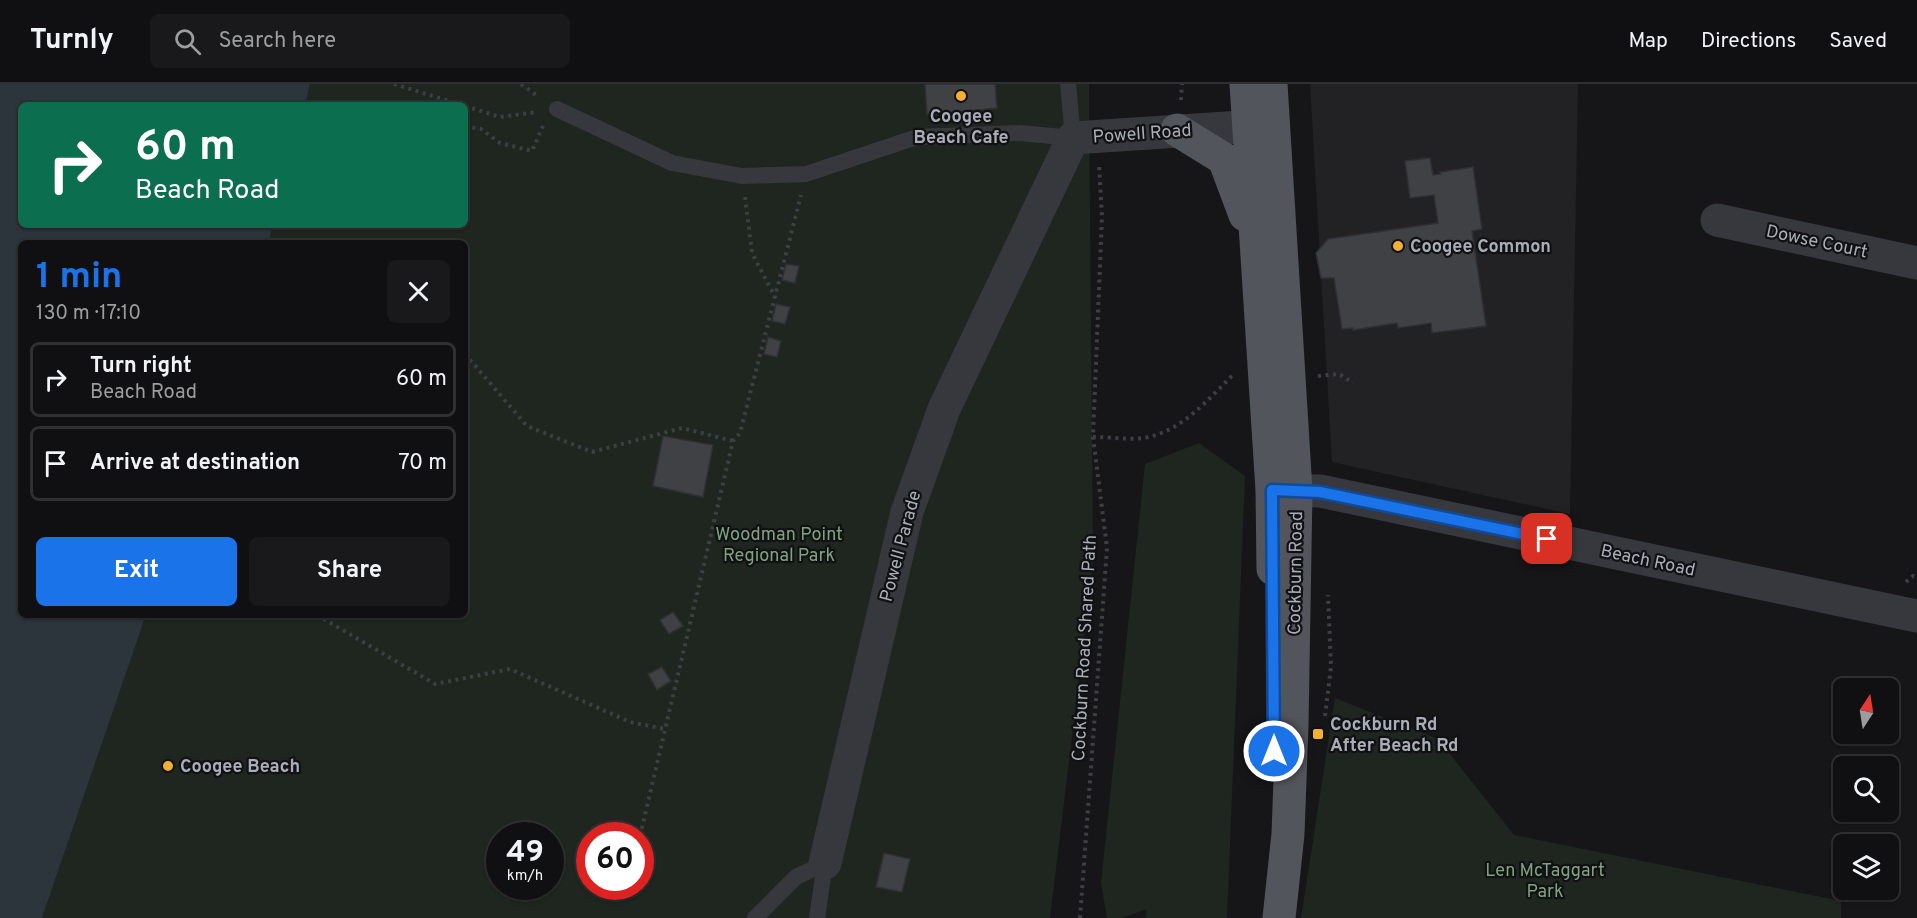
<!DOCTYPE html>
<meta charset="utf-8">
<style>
:root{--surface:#101012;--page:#19191b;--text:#f1f3f6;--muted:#9c9d9f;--line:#303032;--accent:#1a73e8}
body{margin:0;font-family:Overpass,sans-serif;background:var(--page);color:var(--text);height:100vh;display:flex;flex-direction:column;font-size:22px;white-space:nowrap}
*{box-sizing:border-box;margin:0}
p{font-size:20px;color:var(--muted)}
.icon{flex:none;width:33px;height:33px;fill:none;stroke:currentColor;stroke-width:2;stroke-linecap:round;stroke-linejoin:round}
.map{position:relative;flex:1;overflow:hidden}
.side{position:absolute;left:18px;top:156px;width:450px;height:378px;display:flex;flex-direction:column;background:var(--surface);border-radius:9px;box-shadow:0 2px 4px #0004,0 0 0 2px var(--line)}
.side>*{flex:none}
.guide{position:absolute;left:18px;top:18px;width:450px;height:126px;border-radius:9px;box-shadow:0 2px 4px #0004,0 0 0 2px var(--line);background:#0b6e4f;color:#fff;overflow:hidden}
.needle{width:39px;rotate:12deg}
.tools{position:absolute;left:1833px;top:594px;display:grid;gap:12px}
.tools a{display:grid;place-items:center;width:66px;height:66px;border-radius:9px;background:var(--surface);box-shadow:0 2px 4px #0004,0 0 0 2px var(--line);font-size:30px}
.speed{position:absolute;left:486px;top:738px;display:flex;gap:12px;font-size:30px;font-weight:700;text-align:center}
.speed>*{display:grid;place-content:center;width:78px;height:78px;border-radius:50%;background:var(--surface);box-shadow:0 2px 4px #0004,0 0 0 2px var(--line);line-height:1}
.speed small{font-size:15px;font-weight:400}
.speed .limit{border:9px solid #d22;background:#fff;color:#111}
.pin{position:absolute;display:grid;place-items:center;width:51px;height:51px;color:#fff;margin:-26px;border-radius:12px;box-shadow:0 3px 9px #0006}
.me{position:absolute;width:66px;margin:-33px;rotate:0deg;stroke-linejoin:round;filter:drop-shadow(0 0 4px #0008)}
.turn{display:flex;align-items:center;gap:21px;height:126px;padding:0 18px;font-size:27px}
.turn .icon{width:78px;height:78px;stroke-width:2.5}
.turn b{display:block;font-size:42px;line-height:51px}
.round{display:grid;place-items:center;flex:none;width:63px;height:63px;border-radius:9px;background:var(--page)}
.summary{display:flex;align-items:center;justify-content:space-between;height:102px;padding:0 18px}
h1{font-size:36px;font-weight:700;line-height:45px;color:var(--accent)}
.cta{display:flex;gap:12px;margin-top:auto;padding:12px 18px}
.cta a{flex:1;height:69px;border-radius:9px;background:var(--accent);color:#fff;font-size:24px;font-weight:700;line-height:69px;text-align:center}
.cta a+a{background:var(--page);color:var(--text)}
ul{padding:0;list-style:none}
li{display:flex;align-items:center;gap:18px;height:75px;margin:0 12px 9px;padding:0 6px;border:3px solid var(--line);border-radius:9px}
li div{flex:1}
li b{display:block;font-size:22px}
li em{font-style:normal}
header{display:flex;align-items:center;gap:36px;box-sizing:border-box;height:84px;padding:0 30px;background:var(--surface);border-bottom:2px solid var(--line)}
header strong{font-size:28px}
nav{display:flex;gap:33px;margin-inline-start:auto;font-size:21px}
.search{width:420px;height:54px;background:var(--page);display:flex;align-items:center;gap:15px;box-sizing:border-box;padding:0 21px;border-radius:9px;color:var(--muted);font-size:22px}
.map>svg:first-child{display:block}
.built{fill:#222225}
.green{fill:#1e261f;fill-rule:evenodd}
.water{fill:#2c353c}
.building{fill:#404145;stroke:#303034;stroke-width:1.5}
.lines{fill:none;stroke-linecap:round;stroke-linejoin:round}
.path{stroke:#3d3f44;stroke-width:4;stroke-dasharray:3 4.5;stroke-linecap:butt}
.service{stroke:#37383d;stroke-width:16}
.minor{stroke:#37383d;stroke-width:33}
.primary{stroke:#53555c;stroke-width:33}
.route-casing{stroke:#114b97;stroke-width:15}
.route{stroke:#1a73e8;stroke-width:10}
.poi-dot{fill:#f2b134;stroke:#111113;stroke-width:2}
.labels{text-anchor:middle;stroke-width:4.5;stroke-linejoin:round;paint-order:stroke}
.poi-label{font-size:18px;font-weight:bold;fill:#a8adb8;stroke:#111113;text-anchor:start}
.street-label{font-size:18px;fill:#a8adb8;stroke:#111113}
.park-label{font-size:18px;fill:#7fa381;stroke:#111113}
</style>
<header>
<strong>Turnly</strong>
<div class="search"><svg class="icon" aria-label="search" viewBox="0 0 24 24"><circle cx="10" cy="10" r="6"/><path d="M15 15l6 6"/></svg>Search here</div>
<nav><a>Map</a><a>Directions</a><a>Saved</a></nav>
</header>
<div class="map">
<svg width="1917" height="834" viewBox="0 0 1917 834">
<rect width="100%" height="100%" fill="#161618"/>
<!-- built -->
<path class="built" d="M1310,0H1578L1570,430L1332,378Z"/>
<!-- green -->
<path class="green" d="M310,0H1089L1093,479L1050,834H42L146,531H465V159H268L273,141H465V21H305ZM500,752H550V802H500ZM590,752H640V802H590Z
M1199,359L1245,392L1227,834H1145L1147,825L1122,834H1107L1101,799L1145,380Z
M1335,614L1438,655L1514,751L1841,817V834H1301Z"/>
<!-- water -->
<path class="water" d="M0,0H310L305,21H21V141H273L268,159H21V531H146L42,834H0Z"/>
<!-- building -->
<path class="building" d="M925,0H995L997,24L927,31Z
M1430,74L1433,91L1441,90L1440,88L1473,83L1482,145L1472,147L1486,242L1432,249L1431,239L1398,244L1397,239L1353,246V244L1342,245L1334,194H1321L1316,169L1328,155L1438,139L1434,111L1410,114L1405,77Z
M786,180L799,182L795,199L782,196Z
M776,220L790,223L785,240L772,237Z
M768,253L781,257L777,273L764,270Z
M663,352L713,361L703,413L653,402Z
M673,528L683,542L669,550L660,536Z
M662,583L671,597L657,606L648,590Z
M884,769L910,775L902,808L876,803Z"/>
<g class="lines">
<!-- path -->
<path class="path" d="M394,0L462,21
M521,0L539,13
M1181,16L1182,0
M465,22L500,33L537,28
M465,42L481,45L500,59L532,67L543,42
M745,113L752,169L775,213
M465,270L527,342L592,368L682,344L733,357
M1318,292L1339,290L1353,299
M1093,353C1109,353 1128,356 1144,354C1183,347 1207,316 1234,290
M1906,498L1913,492L1917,493
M317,531L435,600L510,585L630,638L665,645
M1325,632L1331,583L1328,511
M640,752L733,357L740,349L801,111
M1080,834L1107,464L1093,353L1102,132L1099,81"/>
<!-- service -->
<path class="service" d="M557,25L672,79L742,92L806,90L917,53L1020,49L1073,54L1068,0
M755,834L796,793L825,779
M817,834L825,779"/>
<!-- minor -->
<path class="minor" d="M1717,136L1917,179
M1272,406L1320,407L1917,532
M825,779L907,428L944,325L1073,54L1273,41"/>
<!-- primary -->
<path class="primary" d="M1246,0L1272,406L1273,485
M1271,0L1296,407L1292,642L1288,750L1279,834
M1177,46L1224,75L1245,131"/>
</g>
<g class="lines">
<!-- route casing -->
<g class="route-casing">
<path id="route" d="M1274,667L1272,406L1320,408L1547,455"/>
</g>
<!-- route -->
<use href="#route" class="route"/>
</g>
<!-- markers -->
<g class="poi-dot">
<circle cx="961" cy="12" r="6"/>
<circle cx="1398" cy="162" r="6"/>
<rect x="1312" y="644" width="12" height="12" rx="3"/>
<circle cx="168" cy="682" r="6"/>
</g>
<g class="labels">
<!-- poi labels -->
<g class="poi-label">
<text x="961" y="38" text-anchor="middle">Coogee<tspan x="961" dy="21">Beach Cafe</tspan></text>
<text x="1410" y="168">Coogee Common</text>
<text x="1330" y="646">Cockburn Rd<tspan x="1330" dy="21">After Beach Rd</tspan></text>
<text x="180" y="688">Coogee Beach</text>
</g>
<!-- street labels -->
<g class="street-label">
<text transform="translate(1142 49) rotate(-4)" y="6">Powell Road</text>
<text transform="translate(1817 157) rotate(12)" y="6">Dowse Court</text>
<text transform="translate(900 462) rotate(-75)" y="6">Powell Parade</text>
<text transform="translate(1648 476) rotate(12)" y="6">Beach Road</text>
<text transform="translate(1295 489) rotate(-89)" y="6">Cockburn Road</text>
<text transform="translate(1084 564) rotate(-87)" y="6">Cockburn Road Shared Path</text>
</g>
<!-- park labels -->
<g class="park-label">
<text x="779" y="456">Woodman Point<tspan x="779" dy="21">Regional Park</tspan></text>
<text x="1545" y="792">Len McTaggart<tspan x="1545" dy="21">Park</tspan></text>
</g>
</g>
</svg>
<div class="tools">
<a><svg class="needle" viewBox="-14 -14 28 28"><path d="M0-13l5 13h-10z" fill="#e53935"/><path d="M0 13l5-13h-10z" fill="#9c9d9f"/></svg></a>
<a><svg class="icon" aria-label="search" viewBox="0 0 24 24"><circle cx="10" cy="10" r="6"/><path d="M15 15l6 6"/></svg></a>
<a><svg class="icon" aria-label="layers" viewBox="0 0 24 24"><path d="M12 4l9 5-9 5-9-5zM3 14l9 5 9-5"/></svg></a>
</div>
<div class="speed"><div>49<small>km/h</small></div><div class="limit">60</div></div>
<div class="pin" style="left:1547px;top:455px;background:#d93025"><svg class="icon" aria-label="arrive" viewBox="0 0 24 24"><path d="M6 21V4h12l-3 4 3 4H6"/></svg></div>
<svg class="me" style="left:1274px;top:667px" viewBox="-20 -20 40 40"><circle r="17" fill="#1a73e8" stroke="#fff" stroke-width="3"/><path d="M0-11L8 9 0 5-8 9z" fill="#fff"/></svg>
<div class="guide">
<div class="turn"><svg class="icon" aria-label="right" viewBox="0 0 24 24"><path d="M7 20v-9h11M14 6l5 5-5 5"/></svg><div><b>60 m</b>Beach Road</div></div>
</div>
<section class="side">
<div class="summary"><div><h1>1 min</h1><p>130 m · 17:10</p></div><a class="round"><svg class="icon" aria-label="close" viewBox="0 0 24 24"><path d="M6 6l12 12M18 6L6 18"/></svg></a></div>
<ul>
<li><svg class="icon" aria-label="right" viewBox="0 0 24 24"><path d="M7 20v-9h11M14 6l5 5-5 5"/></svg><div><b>Turn right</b><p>Beach Road</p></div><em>60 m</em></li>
<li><svg class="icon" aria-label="arrive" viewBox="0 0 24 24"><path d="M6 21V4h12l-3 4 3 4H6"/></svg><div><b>Arrive at destination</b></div><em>70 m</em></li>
</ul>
<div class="cta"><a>Exit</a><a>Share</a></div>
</section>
</div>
